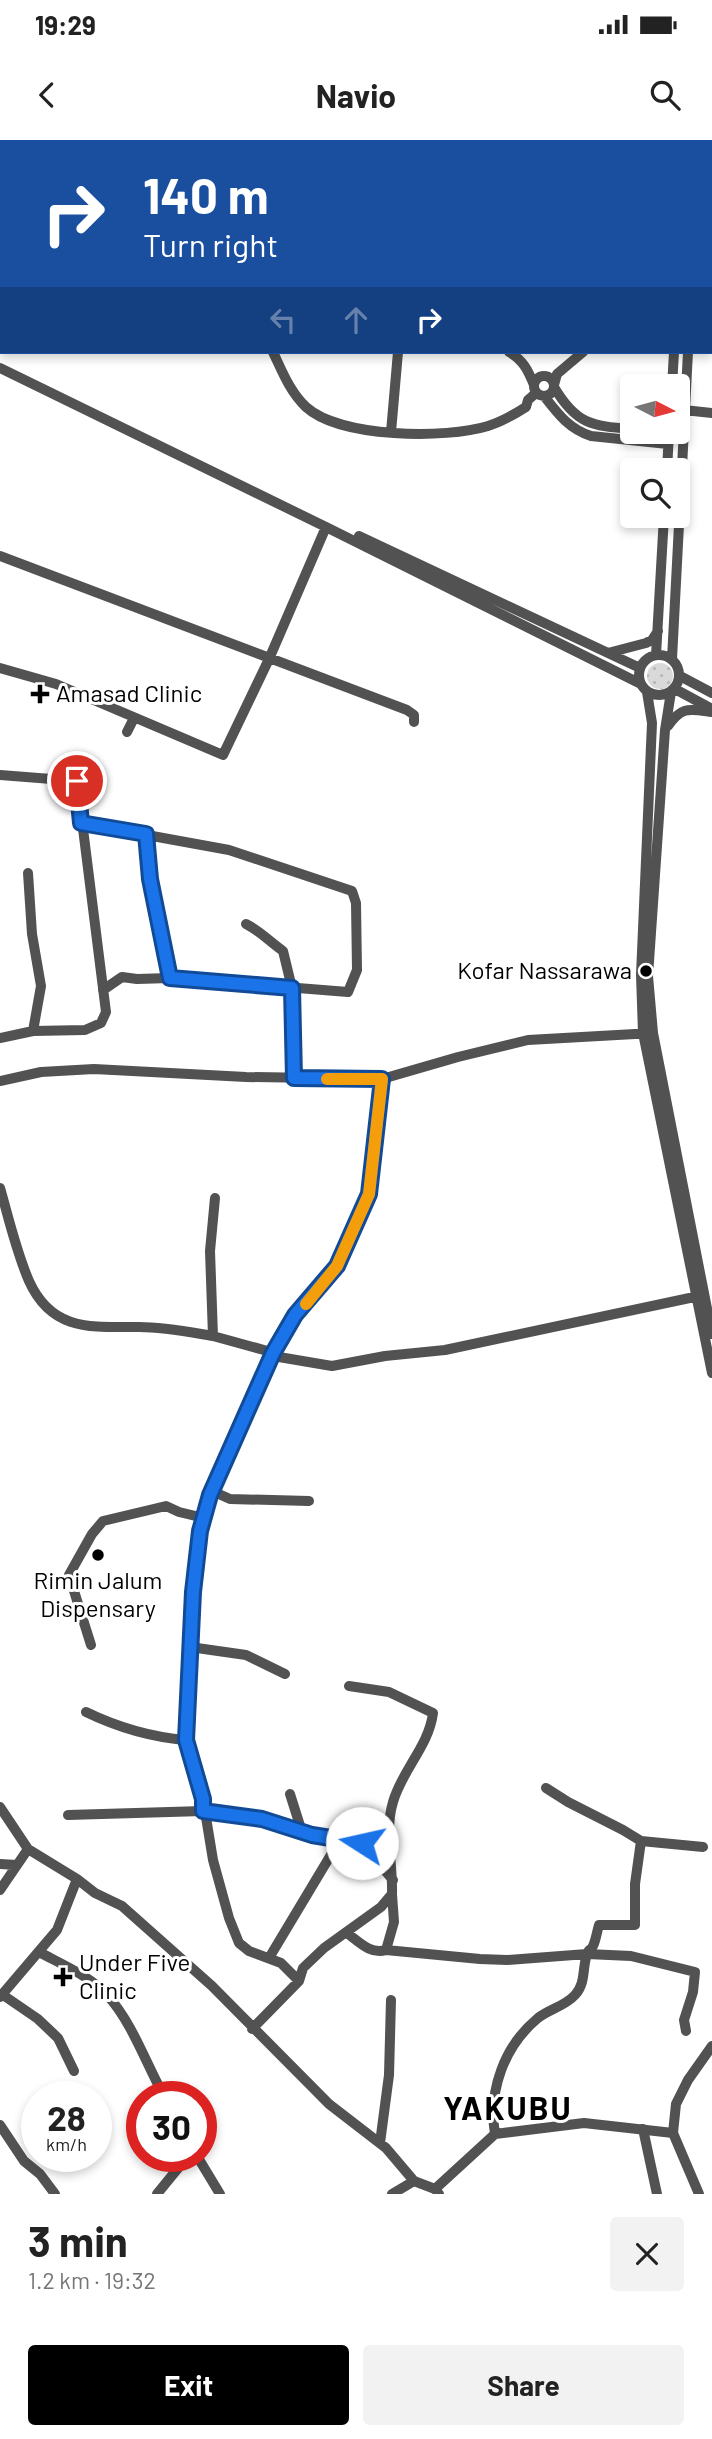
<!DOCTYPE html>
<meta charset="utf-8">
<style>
:root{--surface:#fff;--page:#f2f2f2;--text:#222;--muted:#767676;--accent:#000}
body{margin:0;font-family:Barlow,sans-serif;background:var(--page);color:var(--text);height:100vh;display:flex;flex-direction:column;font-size:26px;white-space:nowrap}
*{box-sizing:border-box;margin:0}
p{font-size:23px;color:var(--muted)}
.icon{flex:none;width:38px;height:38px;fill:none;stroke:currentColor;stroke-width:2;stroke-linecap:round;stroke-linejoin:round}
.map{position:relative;height:2054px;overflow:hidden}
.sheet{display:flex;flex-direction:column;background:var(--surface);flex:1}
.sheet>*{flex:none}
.guide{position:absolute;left:0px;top:0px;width:712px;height:214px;box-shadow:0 4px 10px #0003;background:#1a4fa0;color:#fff;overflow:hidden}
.needle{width:46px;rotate:96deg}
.controls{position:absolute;left:620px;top:234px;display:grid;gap:14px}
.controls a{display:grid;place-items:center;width:70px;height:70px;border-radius:7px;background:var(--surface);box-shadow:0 4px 10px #0003;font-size:35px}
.speed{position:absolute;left:21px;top:1941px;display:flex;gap:14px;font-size:35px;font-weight:700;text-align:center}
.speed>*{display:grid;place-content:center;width:91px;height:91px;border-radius:50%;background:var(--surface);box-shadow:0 4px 10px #0003;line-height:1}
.speed small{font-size:18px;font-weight:400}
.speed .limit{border:10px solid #d22;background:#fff;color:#111}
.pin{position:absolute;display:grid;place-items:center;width:60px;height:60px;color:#fff;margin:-30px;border:4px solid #fff;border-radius:50%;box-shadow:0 2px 7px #0007}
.me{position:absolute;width:77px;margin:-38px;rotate:280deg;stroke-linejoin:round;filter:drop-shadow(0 0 5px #0008)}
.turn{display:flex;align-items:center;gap:24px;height:147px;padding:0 28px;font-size:32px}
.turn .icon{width:91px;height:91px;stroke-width:2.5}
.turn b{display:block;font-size:49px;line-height:60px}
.lanes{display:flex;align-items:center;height:66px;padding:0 28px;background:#0003;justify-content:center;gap:35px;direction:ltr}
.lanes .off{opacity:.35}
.round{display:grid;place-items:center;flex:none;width:74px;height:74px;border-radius:7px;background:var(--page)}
.overview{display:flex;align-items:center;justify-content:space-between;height:119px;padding:0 28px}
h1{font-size:42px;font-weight:700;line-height:52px}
.cta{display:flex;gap:14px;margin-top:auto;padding:14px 28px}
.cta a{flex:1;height:80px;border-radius:7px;background:var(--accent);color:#fff;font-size:28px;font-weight:700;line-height:80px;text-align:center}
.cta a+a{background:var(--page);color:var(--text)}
.status{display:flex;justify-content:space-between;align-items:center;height:49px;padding:0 35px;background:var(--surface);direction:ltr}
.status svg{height:19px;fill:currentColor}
header{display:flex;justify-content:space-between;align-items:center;height:91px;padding:0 28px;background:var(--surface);font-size:32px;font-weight:700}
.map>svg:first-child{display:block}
.grass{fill:url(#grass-dots)}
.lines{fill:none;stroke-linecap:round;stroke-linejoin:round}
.minor{stroke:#525252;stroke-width:10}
.route-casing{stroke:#114b97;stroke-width:18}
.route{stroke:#1a73e8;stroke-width:12}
.slow{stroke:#f59e0b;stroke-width:12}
.poi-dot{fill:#000;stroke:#fff;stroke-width:2.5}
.labels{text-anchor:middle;stroke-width:6;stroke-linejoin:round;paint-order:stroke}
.poi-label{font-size:24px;fill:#000;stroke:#fff;text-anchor:start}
.district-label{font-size:32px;font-weight:bold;letter-spacing:2px;fill:#000;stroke:#fff}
</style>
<div class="status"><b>19:29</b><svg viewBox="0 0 49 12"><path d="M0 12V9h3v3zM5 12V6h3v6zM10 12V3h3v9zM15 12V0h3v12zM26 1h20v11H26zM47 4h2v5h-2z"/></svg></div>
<header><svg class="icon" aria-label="back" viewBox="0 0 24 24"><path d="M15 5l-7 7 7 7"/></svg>Navio<svg class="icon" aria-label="search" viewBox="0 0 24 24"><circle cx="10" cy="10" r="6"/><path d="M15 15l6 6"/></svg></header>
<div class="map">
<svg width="712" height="2054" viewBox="0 0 712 2054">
<defs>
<pattern id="grass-dots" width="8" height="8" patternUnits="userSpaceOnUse" patternTransform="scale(1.75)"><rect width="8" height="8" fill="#d9d9d9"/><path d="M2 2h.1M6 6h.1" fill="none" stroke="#b8b8b8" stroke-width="1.8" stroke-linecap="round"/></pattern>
</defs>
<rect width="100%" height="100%" fill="#fff"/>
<!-- grass -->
<path class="grass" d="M647 536a13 13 0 1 1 26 0a13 13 0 1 1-26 0Z"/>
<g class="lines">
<!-- minor -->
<path class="minor" d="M590,0L591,2
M605,2L607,0
M686,2V0
M701,2V0
M273,212C282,231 290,252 306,267C340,298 446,299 488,286C501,282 515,274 526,267L528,260L536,253
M509,212C523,220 528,230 534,245
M0,228L326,387L641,544
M534 246a10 10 0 1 1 20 0a10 10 0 1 1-20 0Z
M554,245L557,234L583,212
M554,247C576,284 591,286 632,289
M672,247L674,212
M544,256C558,274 569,289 591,296L668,304
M684,270L712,273
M391,292L398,212
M667,331L669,292
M359,396L640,528
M0,416L407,570L414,575V582
M608,513L646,503L652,500L658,491
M639 535a20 20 0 1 1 40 0a20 20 0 1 1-40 0Z
M656,515L664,376
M672,519L688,212
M0,528L56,544L223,615L269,519L326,387
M680,536L712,553
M675,549L712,569
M647,552L652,583L641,835L643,893L712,1233
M671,552L665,590L648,836L653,893L712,1194
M668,586C682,566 689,569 712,572
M127,592L134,578
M0,635L77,641L106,872L101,883L85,890L33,891L0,898
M81,683L229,710L352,751L356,763L357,830L348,852L170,838L137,839L122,837L103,850
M146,694L150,739L170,838
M28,733L32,794L41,846L33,891
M246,784C260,791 270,802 283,811L292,848L294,938
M0,941L41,932L94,929L246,937L382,939L458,917L528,900L653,893
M0,1048C9,1079 16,1111 29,1141C52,1192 92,1187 139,1187C164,1187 189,1192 213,1196
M215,1058L210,1111L213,1196L271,1212L273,1216L232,1303L210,1355L200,1391L190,1507L186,1600L203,1659L213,1720L229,1778L239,1803L249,1811L281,1823L299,1841
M273,1213L295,1175L337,1126L369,1054L382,939
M273,1216L332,1226L385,1216L445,1210L699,1156
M212,1351L230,1359L309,1361
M91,1505L69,1435L92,1394L103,1381L166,1366L179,1372L204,1378
M190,1507L246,1515L285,1534
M86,1572C119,1588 150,1597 186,1600
M546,1648L568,1662L623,1690L641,1701
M290,1654L302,1692
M0,1667L28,1709L77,1739L95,1753L122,1766L212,1846L329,1964L386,2008L414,2041L435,2049L439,2054
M68,1675L203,1671L262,1679L312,1695L362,1703L393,1740
M0,1724L17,1725
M0,1750L28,1709
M392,1754L394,1782L386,1810L480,1819L507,1820L587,1814L631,1816L695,1832L693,1852L684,1880L686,1891
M347,1793C359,1802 371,1815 386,1810
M39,1812C63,1825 90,1836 108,1856C133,1884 146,1924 164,1956
M269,1818L341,1698
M3,1855L38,1879L58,1898L74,1931
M0,1857L57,1790L77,1739
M252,1889L299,1841L303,1828L324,1808L381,1767L392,1754C393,1723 384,1692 393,1662C402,1630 429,1606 433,1573L389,1552L349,1546
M0,1985L24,2021L40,2034L55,2054
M643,1989L657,2054
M673,1993L676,1964L688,1940L712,1906
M495,1994C488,1951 504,1906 538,1878C550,1869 565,1866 575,1855C586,1843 582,1829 587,1814C590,1807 590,1812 593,1806C596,1800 597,1791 599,1785H635V1744L641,1701L703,1707
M380,2003L389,1935L391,1860
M197,2016L220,2054
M435,2049L495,1994L584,1983L673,1993L699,2054
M157,2054L188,2016
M392,2054L414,2041"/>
</g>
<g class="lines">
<!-- route casing -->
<g class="route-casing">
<path id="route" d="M77,641L81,683L146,694L150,739L170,838L292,848L294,938L382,939L369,1054L337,1126L295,1175L273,1213L210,1355L200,1391L193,1452L186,1600L203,1659V1671L262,1679L312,1695L362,1703"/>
</g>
<!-- route -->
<use href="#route" class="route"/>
<!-- slow -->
<path class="slow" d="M306,1164L337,1126L369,1054L382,939H327"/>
</g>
<!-- markers -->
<g class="poi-dot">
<path d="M36.5 543.5h7v7h7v7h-7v7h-7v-7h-7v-7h7z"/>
<circle cx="646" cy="831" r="7"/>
<circle cx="98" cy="1415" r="7"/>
<path d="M59.5 1826.5h7v7h7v7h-7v7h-7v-7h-7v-7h7z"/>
</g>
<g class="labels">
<!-- poi labels -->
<g class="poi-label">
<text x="56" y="562">Amasad Clinic</text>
<text x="632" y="839" text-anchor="end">Kofar Nassarawa</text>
<text x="98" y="1449" text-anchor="middle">Rimin Jalum<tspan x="98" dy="28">Dispensary</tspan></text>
<text x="79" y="1831">Under Five<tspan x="79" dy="28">Clinic</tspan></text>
</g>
<!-- district labels -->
<g class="district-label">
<text x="508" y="1980">YAKUBU</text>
</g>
</g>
</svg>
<div class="controls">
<a><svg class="needle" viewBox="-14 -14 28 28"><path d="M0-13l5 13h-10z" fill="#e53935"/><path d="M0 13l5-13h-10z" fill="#767676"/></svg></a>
<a><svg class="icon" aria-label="search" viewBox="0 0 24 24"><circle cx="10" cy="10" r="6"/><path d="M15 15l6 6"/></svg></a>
</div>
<div class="speed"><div>28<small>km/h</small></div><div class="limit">30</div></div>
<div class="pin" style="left:77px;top:641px;background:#d93025"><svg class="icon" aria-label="arrive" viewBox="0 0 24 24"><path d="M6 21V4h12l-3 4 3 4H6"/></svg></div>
<svg class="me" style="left:362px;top:1703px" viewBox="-20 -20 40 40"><circle r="19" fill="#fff"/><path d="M0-13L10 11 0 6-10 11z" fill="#1a73e8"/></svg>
<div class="guide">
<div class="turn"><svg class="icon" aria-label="right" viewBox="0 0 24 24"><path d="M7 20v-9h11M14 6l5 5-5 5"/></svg><div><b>140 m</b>Turn right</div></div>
<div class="lanes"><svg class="icon off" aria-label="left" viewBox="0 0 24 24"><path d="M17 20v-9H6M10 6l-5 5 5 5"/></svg><svg class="icon off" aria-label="ahead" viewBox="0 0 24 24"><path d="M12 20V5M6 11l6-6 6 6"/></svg><svg class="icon" aria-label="right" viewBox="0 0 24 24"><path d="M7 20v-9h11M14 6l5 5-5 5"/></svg></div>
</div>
</div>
<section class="sheet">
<div class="overview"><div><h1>3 min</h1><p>1.2 km · 19:32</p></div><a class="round"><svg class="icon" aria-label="close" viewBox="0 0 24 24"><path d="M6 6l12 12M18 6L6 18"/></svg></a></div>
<div class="cta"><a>Exit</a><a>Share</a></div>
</section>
